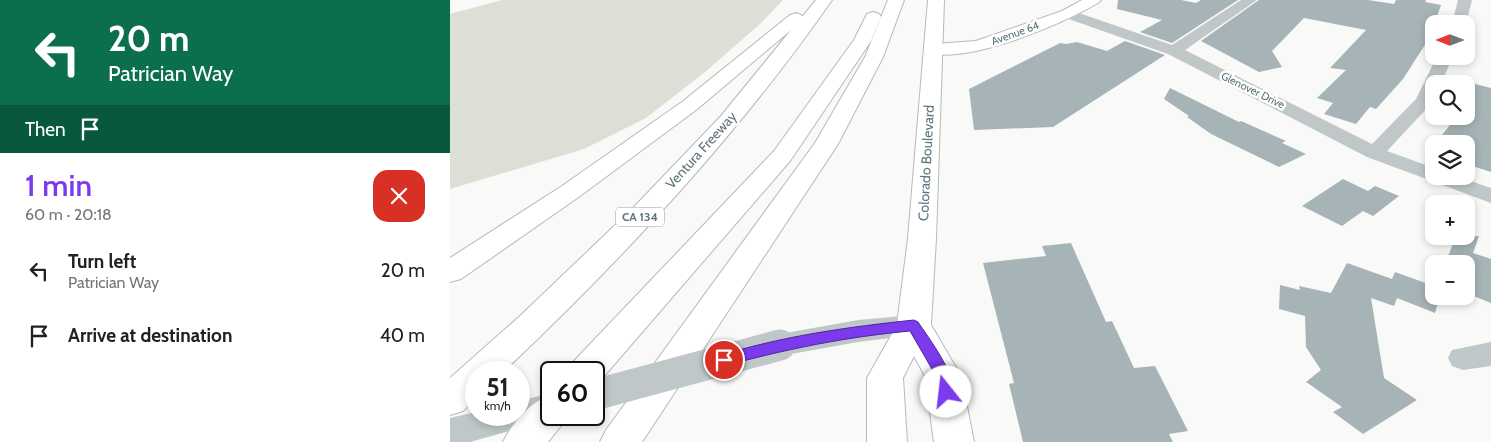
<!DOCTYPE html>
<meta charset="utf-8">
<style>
:root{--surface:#fff;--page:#f6f6f6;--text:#202124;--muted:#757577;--accent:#7c3aed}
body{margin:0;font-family:Cabin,sans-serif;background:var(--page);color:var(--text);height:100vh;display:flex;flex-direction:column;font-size:19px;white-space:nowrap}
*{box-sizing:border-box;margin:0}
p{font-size:16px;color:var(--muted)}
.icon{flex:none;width:28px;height:28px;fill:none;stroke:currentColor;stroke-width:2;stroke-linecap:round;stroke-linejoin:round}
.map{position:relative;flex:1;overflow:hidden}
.drawer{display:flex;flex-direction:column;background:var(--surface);width:450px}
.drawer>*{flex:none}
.banner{background:#0b6e4f;color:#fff;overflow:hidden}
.needle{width:32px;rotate:270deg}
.fabs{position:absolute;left:975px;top:15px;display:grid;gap:10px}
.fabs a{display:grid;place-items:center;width:50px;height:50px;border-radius:10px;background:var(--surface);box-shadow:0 2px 8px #0003;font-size:25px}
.speed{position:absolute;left:15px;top:361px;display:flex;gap:10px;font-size:25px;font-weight:700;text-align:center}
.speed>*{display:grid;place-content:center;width:65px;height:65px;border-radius:50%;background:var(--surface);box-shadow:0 2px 8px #0003;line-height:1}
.speed small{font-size:12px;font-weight:400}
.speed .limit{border:2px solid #111;border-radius:8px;background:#fff;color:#111}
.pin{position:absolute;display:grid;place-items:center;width:42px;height:42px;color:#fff;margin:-21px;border:2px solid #fff;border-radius:50%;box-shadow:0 1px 5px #0007}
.me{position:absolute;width:55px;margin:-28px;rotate:344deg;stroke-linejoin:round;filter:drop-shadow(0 0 4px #0008)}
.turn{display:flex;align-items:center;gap:18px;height:105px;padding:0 25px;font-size:22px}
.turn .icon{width:65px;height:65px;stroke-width:2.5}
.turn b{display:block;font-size:35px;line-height:42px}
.then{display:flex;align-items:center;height:48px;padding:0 25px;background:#0003;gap:10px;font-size:19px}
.round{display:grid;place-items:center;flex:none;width:52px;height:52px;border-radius:15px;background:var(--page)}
.summary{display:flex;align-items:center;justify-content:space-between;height:85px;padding:0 25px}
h1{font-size:30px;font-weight:600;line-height:38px;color:var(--accent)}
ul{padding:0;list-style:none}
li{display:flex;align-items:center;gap:15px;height:65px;padding:0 25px}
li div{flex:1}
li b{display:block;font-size:19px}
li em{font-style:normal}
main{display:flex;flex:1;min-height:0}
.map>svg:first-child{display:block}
.green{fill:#dbdfd6}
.building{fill:#a6b4b7}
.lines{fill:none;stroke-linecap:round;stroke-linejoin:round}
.secondary-casing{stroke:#b2bbbe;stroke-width:2}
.primary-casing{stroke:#b3bbbe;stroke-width:2}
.highway-casing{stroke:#b3babc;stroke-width:2}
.street{fill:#c0c7c9;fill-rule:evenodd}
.secondary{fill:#fff;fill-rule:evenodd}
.primary{fill:#fff;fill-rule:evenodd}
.highway{fill:#fff;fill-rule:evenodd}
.street-bridge{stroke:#c0c7c9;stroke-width:31}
.route{fill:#7c3aed;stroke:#51269a}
.labels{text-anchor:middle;stroke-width:5;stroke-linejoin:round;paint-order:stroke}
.far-street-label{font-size:11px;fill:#5e767d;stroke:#fff}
.shield{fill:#fff;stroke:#8e9fa4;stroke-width:1}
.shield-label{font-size:12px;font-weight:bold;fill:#5e767d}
.street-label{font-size:14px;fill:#5e767d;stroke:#fff}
</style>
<main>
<section class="drawer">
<div class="banner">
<div class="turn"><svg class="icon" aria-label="left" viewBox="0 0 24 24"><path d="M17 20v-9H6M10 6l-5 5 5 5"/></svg><div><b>20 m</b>Patrician Way</div></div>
<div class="then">Then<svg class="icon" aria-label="arrive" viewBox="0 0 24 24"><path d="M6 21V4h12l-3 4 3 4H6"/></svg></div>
</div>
<div class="summary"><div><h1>1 min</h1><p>60 m · 20:18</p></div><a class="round" style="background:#d93025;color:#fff"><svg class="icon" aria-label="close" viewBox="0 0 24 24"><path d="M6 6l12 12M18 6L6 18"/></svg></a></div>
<ul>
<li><svg class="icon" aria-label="left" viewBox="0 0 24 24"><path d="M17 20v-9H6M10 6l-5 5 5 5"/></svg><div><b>Turn left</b><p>Patrician Way</p></div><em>20 m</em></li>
<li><svg class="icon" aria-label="arrive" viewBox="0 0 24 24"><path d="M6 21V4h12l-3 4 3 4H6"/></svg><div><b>Arrive at destination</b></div><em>40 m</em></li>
</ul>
</section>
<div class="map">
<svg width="1041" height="442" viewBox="0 0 1041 442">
<rect width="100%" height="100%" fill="#f9f9f7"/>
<!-- green -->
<path class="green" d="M52,0H333L310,24L255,72L196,118L134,149L0,189V14Z"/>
<!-- building -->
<path class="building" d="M668,0H731L746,3L751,0H788L722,43L690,32L712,20L667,9Z
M809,0H918L944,4L946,0H976L975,2L991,5L980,37L953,79L926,109L920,107L906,124L874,114L883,103L867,98L896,70L880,68L916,30L854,18L822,51L832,67L809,72L751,41Z
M675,41L715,55L603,127L524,130L519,89L610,43L616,44L627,42L657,51Z
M1013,81L1041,88V172L1016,164V144H985L1007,116H1016V84H1011Z
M720,88L789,122L791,121L836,141L832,143L856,154L829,167L761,134L737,117L739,116L714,99Z
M893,179L918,191L925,186L949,196L923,216L913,211L892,226L852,206Z
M1006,236H1029L1023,253L1041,259V303L1016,293V264H995Z
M621,243L656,322L662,321L684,368L705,366L738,431L719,434L723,442H573L559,384L564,383L533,263L596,256L592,246Z
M897,263L942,279L945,272L984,286V296H990L985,313L947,298L944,306L921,298L934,378L967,400L913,434L883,412L892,407L856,382L871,370L856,347L855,316L829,309L830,285L850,290L849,286L881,293Z"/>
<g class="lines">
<!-- secondary casing -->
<g class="secondary-casing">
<path id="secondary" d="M632,0H651L648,3C610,25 521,63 478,53L475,49L478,45L484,44L526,41L612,11Z"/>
</g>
<!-- primary casing -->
<g class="primary-casing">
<path id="primary" d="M478,0H494L486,238L481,325L511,376L524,442H484L475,376L464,356L453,378L457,442H417V378L447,325L458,238Z"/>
</g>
<!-- highway casing -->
<g class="highway-casing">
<path id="highway" d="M366,0H382C288,135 172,260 53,372H26V398L13,411L0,415V378L70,316L183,208L271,116L341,30L246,110L130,196L11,279L0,282V258L112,186L232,102L340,15L346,13L353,16Z
M438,0H454L433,57L388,144L192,442H150L156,430L365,143L415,57Z
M423,12L429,14L431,17L421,41L340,161L149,382L144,384V372H118L123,362L324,151L404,40L417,14Z
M101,395V415H118L114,422L98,442H53C63,422 80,402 101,395Z"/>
</g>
<!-- street -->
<path class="street" d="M791,0H807L735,50L922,144L966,99L987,56H1003L991,84H984V99L980,105L937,151L984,168V176H1006L1041,188V203L917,157L718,54L613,17L611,14L613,11H623L722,45Z
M1008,0H1022L1016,24H1002Z
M464,315L474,318L478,325L474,332L464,335L408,342L330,356L319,353L315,345L319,337L330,334L408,320Z
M1041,342V366L1013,370L1002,366L998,358L1002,350Z
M101,393V415L113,416L20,442H0V418L26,412V415H69V401Z"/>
<!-- secondary -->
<use href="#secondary" class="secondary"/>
<!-- primary -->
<use href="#primary" class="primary"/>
<!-- highway -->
<use href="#highway" class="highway"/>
<!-- street-bridge -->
<path class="street-bridge" d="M144,395L330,345"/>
</g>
<!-- route -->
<path class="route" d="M464,320L468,322C478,337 510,379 502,397L496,398L491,397L486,376L460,331C396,337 336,349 274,366L269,364L267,360L269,356C332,336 398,327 464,320Z"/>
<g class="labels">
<!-- far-street labels -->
<g class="far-street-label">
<text transform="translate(565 33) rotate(-20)" y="4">Avenue 64</text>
<text transform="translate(803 90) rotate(26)" y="4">Glenover Drive</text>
</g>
<!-- shield labels -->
<rect class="shield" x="166" y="207.5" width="48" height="19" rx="4"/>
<g class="shield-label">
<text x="190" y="221">CA 134</text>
</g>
<!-- street labels -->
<g class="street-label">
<text transform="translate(251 150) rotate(-48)" y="5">Ventura Freeway</text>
<text transform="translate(476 163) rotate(-87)" y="5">Colorado Boulevard</text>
</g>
</g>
</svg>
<div class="fabs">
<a><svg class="needle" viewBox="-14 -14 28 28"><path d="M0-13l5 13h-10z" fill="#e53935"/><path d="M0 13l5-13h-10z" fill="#757577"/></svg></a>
<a><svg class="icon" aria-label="search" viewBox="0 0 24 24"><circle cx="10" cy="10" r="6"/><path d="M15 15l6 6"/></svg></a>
<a><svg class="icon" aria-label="layers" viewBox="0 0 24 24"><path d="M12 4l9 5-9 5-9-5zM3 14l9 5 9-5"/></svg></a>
<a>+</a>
<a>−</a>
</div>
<div class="speed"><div>51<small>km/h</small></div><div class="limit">60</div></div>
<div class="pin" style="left:274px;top:360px;background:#d93025"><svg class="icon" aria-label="arrive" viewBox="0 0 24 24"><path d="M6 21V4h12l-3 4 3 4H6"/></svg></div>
<svg class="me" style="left:496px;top:392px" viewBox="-20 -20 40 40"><circle r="19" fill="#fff"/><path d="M0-13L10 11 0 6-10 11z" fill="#7c3aed"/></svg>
</div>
</main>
